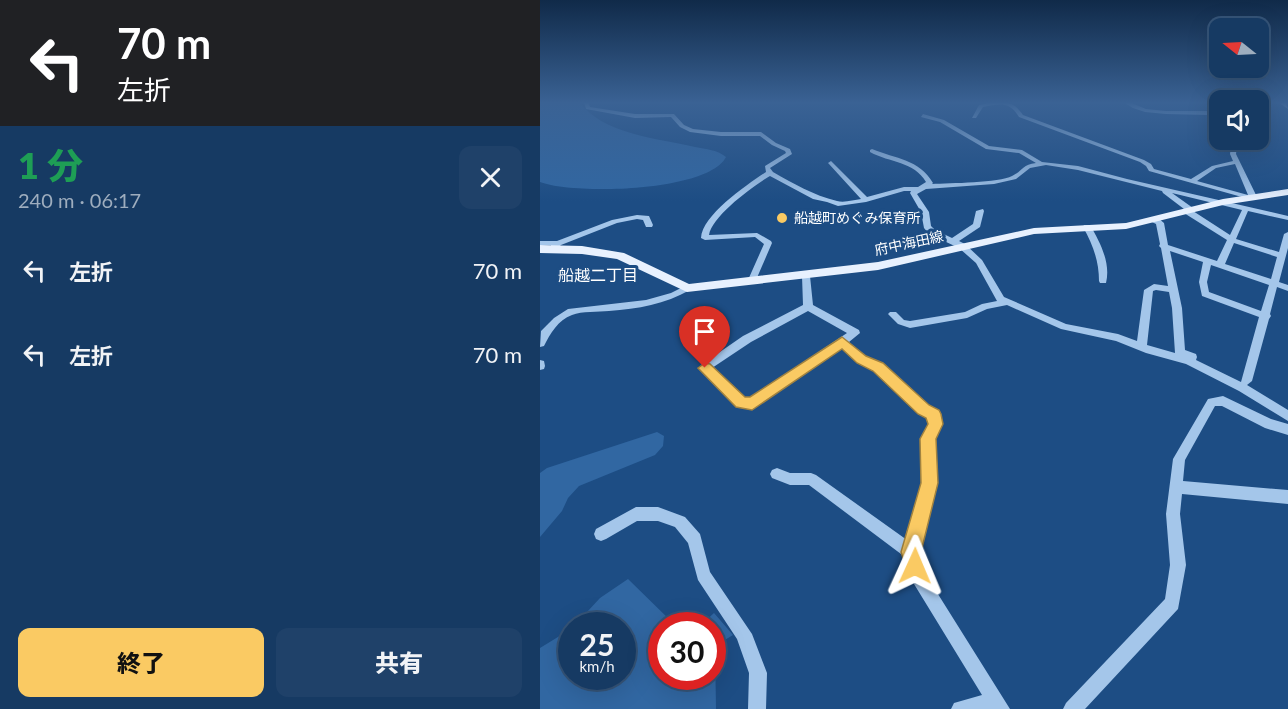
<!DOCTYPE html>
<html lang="ja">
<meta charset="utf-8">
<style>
:root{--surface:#163a63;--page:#1f4169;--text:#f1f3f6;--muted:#9eadbe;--line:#355478;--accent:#faca63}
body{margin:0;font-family:Lato,"Noto Sans JP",sans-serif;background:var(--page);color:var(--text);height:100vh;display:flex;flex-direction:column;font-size:22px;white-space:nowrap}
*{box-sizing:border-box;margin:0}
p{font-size:20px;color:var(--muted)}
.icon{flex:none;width:33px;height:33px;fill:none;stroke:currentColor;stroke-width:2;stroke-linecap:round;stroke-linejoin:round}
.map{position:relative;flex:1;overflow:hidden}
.side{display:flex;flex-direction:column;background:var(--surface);width:540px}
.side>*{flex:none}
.hud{background:#202124;color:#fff;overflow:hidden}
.needle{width:39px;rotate:288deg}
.controls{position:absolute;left:669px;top:18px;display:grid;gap:12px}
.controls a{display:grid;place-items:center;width:60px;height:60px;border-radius:12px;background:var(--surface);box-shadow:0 6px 24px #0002,0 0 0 2px var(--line);font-size:30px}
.speed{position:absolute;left:18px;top:612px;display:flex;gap:12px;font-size:30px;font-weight:700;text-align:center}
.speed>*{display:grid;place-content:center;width:78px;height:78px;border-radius:50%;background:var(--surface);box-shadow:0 6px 24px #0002,0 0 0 2px var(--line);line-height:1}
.speed small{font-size:15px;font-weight:400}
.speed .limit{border:9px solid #d22;background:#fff;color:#111}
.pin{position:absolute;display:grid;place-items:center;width:51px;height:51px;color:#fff;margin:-62px -26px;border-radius:50% 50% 50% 0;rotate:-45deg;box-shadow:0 0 6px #0007}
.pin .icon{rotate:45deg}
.me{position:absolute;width:66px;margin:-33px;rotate:1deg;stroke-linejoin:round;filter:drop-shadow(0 0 4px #0008)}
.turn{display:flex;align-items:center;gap:21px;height:126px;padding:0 18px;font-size:27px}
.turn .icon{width:78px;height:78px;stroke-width:2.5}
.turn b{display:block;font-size:42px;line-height:51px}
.round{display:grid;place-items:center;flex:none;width:63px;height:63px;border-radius:12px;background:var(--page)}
.overview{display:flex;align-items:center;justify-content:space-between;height:102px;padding:0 18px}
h1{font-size:36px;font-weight:800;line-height:45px;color:#1e9e55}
.primary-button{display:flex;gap:12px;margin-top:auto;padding:12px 18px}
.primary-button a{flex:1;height:69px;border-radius:12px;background:var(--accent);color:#111;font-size:24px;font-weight:800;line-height:69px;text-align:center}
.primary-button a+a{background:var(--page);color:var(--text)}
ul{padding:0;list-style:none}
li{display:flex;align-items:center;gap:18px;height:84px;padding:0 18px}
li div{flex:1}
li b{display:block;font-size:22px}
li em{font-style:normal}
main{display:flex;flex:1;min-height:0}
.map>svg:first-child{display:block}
.green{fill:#3167a2}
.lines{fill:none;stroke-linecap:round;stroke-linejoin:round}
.minor{fill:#a4c6ea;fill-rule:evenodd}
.major{fill:#e8f1fe;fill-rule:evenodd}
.route{fill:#faca63;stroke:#a28340;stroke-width:1.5}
.poi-dot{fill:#faca63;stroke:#1d4d84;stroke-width:2}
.labels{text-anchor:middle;stroke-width:6;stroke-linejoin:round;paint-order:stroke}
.far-poi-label{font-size:14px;fill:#fff;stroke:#1d4d84;text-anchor:start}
.far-street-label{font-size:14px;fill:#fff;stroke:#1d4d84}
.neighbourhood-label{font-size:16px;fill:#fff;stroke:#1d4d84}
</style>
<main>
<section class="side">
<div class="hud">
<div class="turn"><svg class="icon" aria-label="left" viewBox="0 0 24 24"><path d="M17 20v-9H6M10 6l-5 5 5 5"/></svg><div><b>70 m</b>左折</div></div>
</div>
<div class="overview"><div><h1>1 分</h1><p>240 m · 06:17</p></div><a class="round"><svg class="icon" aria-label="close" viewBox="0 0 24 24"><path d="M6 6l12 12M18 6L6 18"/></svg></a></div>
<ul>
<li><svg class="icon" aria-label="left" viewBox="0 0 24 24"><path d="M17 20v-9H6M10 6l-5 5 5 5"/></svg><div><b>左折</b></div><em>70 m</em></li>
<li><svg class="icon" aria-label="left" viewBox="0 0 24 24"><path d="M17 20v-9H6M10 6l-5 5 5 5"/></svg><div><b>左折</b></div><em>70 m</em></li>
</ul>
<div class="primary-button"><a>終了</a><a>共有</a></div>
</section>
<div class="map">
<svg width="748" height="709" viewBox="0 0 748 709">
<rect width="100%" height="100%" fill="#1d4d84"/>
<!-- green -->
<path class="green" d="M0,102H40C61,134 121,139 155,147C166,149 178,150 186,157C168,192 34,195 0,182Z
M117,432L124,436L123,446L115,455L39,486L28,498L22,511L0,537V473L7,468Z
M88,579L135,625L122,626V676H172V626L161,625L174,613L193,635L175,646L176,709H0V648L31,629L32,676H82V626L35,625L60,598Z"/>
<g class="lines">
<!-- minor -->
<path class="minor" d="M44,102H48L50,107L95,114H134L144,125L153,129L181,132H221L236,143L250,149L252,154L230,168L233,172C254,184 273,195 297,201C304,203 314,200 321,199L289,164L288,163L291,161L327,197L364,187H378L386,182C374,161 350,163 330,152V150L332,149C356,159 379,159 393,183L392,184C410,183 459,183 472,176C483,171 481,165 496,163L479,153L446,149L400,122L381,117L383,114L404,120L449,146L482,150L502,162L538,166L587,179L748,216V220L708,211L696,239L739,252L744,234L748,232V248L739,282L748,285V291L737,287L730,314L731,316L729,319L712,381L707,385L748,410V421L699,391L646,364L606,353L576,341L521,329L467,305L447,309L427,318L370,328L358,324L348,314L350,312H356L364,320L370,321L425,312L442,304L457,301L436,263L419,248L389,234L384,228L381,212L370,193L371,191H364L326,202L298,206L287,202L273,199L230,176C213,186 172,216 169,235L217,233L231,241L232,243L216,280L212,283L209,282L208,280L224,244L215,237L165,240L161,238C162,215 208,184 226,172L225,166L246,153L245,151L232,145L220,136H181L150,132L140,127L131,117L95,118L46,109ZM506,165L538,170L622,191L623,193L644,209V213L687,240L677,261L628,245L624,223L618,218H612V222L616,224L620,244L619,246L621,248L628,286L614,284L604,290L597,341L578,334L526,324L464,297L442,260L425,244L419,241L440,227L444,211L443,209L436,211L433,224L412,238L395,230L391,226L389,212L377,194L386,189L454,184L476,179L490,168ZM632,193L702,210L690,235L653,211V208ZM694,243L737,257L731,279L685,264ZM630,251L663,262L659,282L662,296L719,317L701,382L656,360L657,357L656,354L645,350L642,308ZM671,265L729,285L721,311L669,292L667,282ZM616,290L629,292L632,308L635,353L607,345L613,291Z
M452,102C468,102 474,102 483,115L604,160L611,164L614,169L651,179L672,166L693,161L690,154L691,145L697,140H703L697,146L696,154L717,197L709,199L609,171L606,166L600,162L479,117C469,101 460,104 443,107L436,118H432L439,105ZM695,164L708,195L657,181L676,168Z
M583,102H589L606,109L626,111H670L680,105V109L674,113L680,116V120L670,115L626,114L605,112L593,108Z
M97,215L109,216L113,225L112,227H106L103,220L97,219L77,223L21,245L17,249H11V245H0V241H17L72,220Z
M544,225H550C560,242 571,263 566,283H560L559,281C559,261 553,245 543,227Z
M266,273L270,276L273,305L319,330L320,333L309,342L326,357L342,364L387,406L397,410L402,424L394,439L397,483L378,552L386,575L470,709H411L414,703L442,695L374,584L365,557L269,485H250L232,478L230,474L232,470L237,468L250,473H271L276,475L367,540L383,483L382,439L390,424L388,417L379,412L334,370L318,363L301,347L212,408L198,406L160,368L161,365L203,336L263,305L262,276ZM268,311L307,333L210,398H205L172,368L211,342Z
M147,285L150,286L152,288L150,290C125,304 98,309 69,311C58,312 42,311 32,315C18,320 10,334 4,346L0,347L1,331L14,318L28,309L106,300L131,293Z
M0,360L4,361L5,366L4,369L0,370Z
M683,396L731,419L748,424V435L725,428L682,406H675L645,460L643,481L748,490V504L642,494L640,514L646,565L638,609L545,709H523L526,703L625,599L630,565L626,514L633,459L668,399Z
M96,507H118L145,517L160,534L170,572L212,634L227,673L226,709H208L209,673L197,639L158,580L148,543L135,527L118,521H97L66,539L61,541L56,539L54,534L56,529Z"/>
<!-- major -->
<path class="major" d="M738,102H746L748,109Z
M748,189V195L683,205L586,229L494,234L338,270L147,292L77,259L42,254L0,253V245L42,246L84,253L149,284L338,262L494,228L586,223L683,199Z"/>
</g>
<!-- sky -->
<linearGradient id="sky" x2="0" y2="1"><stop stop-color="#102a49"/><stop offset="0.51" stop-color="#3a6294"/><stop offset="1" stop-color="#3a6294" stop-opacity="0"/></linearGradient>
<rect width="748" height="201" fill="url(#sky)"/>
<!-- route -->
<path class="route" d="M302,337L326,356L343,363L389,405L399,410L401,414L403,424L396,439L398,483L381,552L385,566L382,573L375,576L368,573L361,552L381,483L380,439L388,424L386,418L378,414L333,371L317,363L302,349L212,410L196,407L158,368L165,363L170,364L205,397H210Z"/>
<!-- markers -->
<circle class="poi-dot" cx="242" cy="218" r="6"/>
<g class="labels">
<!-- far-poi labels -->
<g class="far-poi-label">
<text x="254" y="223">船越町めぐみ保育所</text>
</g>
<!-- far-street labels -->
<g class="far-street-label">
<text transform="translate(369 243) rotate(-12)" y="5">府中海田線</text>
</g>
<!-- neighbourhood labels -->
<g class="neighbourhood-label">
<text x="58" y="281">船越二丁目</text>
</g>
</g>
</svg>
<div class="controls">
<a><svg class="needle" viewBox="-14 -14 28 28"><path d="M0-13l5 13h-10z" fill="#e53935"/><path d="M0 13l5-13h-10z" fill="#9eadbe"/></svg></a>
<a><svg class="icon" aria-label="sound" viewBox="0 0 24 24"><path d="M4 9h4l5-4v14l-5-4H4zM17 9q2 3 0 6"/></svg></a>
</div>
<div class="speed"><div>25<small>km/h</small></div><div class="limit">30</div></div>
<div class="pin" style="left:165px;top:368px;background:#d93025"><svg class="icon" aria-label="arrive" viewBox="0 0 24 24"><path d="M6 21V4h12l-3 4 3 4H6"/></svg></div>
<svg class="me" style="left:375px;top:566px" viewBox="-20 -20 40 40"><path d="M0-17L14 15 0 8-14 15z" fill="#faca63" stroke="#fff" stroke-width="4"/></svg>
</div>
</main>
